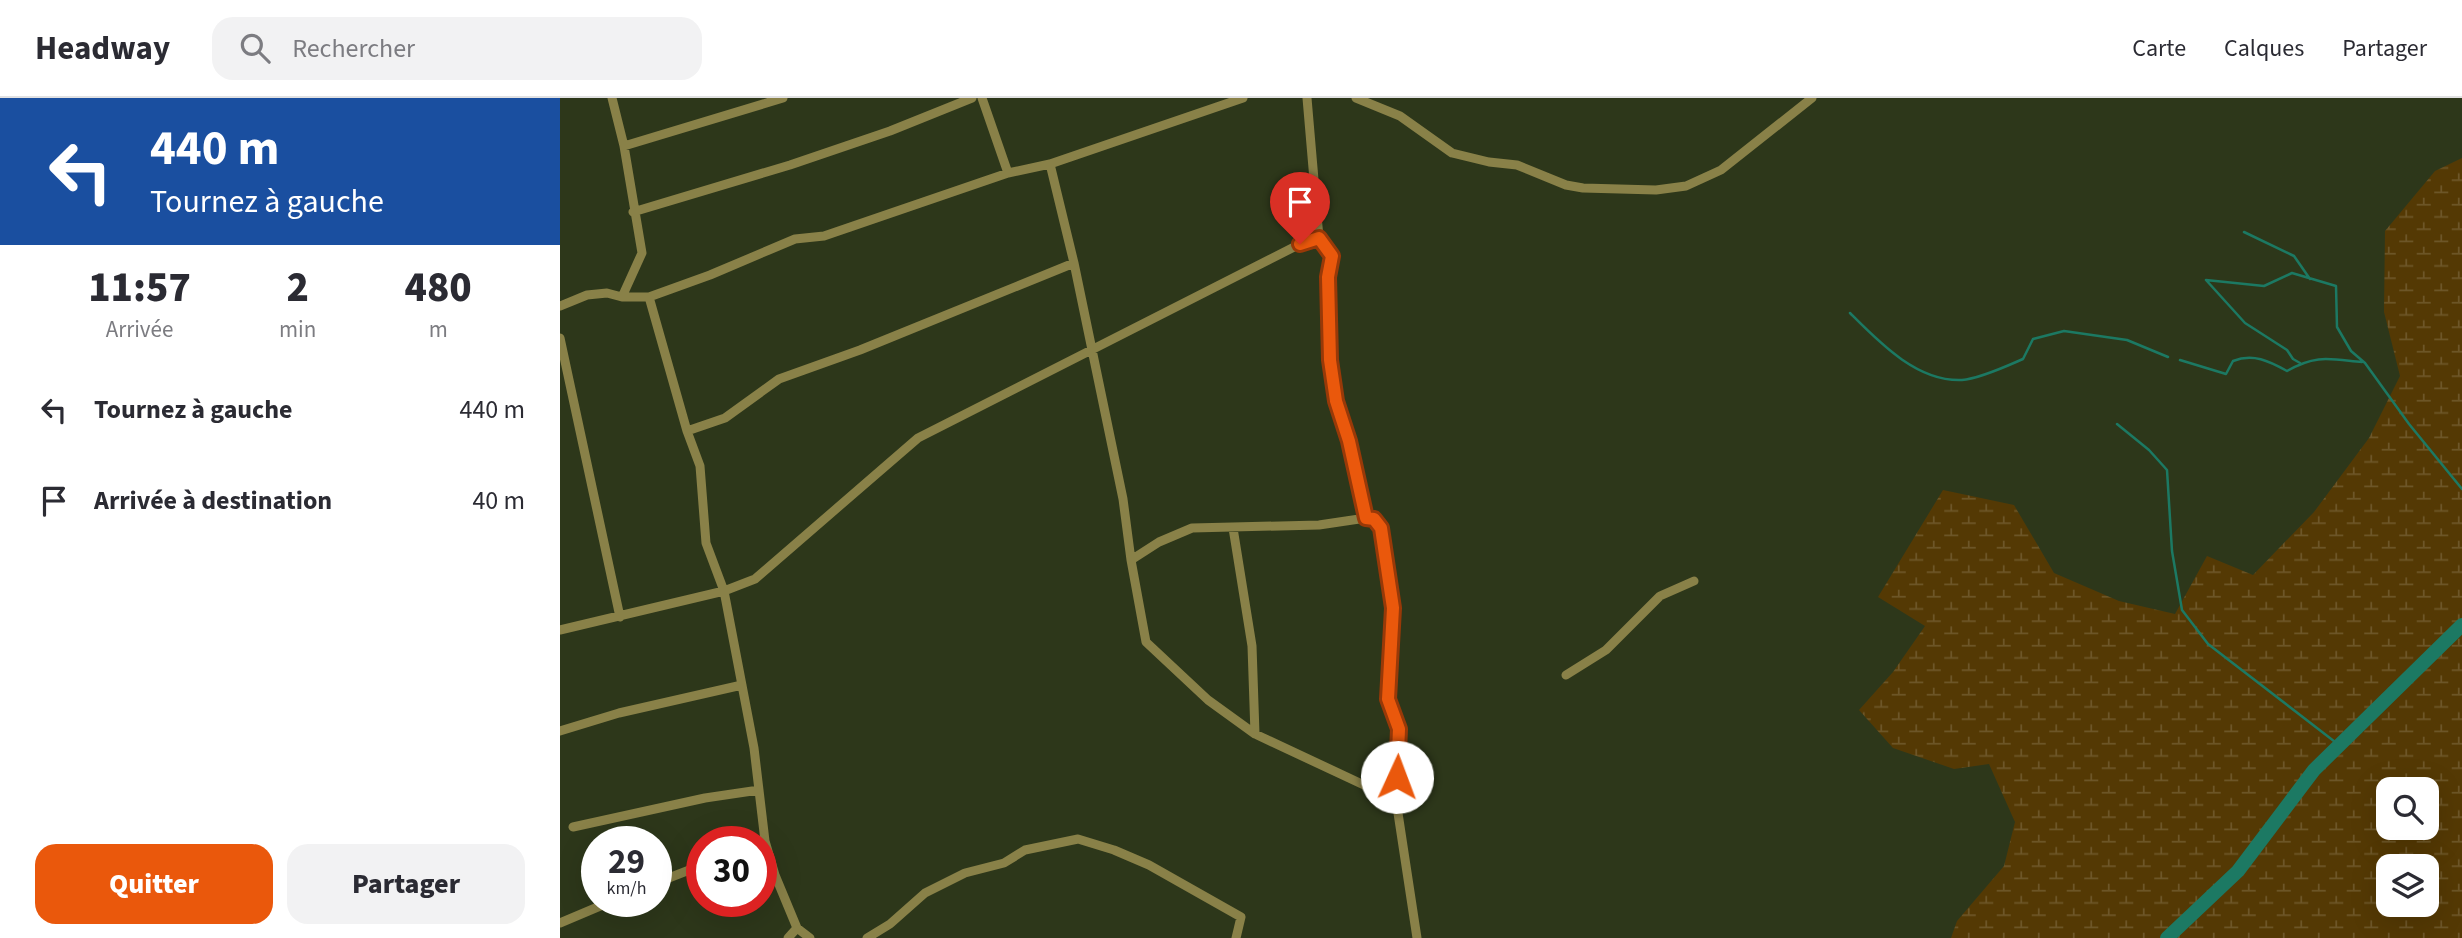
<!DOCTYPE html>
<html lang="fr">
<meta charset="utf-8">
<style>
:root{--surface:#fff;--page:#f2f2f3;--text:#2b2b33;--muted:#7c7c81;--line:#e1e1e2;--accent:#ea580c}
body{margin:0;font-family:"Source Sans 3",sans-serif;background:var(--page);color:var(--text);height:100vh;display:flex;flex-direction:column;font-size:26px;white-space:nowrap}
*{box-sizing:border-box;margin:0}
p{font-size:23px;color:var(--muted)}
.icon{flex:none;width:38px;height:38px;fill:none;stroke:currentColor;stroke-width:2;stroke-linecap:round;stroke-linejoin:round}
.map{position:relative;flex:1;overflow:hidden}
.side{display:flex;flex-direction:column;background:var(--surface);width:560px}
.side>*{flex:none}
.guide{background:#1a4fa0;color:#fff;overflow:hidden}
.buttons{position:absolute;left:1816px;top:679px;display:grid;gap:14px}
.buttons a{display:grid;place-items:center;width:63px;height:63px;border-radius:14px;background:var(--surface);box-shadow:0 7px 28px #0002;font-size:35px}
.speed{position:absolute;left:21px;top:728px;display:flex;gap:14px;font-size:35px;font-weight:700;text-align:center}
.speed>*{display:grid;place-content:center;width:91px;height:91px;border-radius:50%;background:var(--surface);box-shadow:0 7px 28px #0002;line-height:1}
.speed small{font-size:18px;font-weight:400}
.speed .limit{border:10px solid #d22;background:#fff;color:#111}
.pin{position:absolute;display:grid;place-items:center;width:60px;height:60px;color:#fff;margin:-72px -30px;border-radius:50% 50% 50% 0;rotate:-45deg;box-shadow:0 0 7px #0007}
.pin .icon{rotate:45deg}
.me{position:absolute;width:77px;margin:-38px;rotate:2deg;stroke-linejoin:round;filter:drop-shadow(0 0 5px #0008)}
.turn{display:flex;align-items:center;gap:24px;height:147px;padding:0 35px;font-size:32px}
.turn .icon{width:91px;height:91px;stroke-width:2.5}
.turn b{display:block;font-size:49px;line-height:60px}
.eta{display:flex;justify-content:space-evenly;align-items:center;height:119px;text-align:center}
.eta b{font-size:42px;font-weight:800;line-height:49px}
.action{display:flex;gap:14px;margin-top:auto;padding:14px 35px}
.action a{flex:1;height:80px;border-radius:21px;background:var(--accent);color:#fff;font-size:28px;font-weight:800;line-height:80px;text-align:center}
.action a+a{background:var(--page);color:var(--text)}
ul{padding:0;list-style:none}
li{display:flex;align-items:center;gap:21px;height:91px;padding:0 35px}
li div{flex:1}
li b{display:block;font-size:26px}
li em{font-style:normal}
header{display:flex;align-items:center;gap:42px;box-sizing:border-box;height:98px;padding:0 35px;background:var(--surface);border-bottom:2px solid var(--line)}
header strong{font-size:33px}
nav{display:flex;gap:38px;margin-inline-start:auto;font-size:24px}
.search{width:490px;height:63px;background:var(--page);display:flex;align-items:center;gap:18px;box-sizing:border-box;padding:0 24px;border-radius:21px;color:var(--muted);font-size:26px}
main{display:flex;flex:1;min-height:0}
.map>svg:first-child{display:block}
.wetland{fill:url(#wetland-marsh);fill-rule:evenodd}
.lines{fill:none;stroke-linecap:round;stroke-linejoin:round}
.stream{stroke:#1c7963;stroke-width:2.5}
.river{stroke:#1c7963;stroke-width:14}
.minor{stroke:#898148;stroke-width:9}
.route-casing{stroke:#983908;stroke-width:18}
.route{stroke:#ea580c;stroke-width:12}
</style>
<header>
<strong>Headway</strong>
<div class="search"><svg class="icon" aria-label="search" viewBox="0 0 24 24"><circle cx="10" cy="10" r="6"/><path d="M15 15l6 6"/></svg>Rechercher</div>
<nav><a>Carte</a><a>Calques</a><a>Partager</a></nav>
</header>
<main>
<section class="side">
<div class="guide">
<div class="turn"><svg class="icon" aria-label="left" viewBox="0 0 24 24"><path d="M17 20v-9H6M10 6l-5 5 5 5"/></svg><div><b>440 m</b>Tournez à gauche</div></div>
</div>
<div class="eta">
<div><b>11:57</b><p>Arrivée</p></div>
<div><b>2</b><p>min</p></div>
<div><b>480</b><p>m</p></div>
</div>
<ul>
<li><svg class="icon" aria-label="left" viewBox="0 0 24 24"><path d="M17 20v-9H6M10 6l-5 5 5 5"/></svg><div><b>Tournez à gauche</b></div><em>440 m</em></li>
<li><svg class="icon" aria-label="arrive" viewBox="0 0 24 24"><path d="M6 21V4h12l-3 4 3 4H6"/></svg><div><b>Arrivée à destination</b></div><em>40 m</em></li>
</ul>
<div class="action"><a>Quitter</a><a>Partager</a></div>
</section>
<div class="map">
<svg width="1902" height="840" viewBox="0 0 1902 840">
<defs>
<pattern id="wetland-marsh" width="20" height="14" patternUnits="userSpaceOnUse" patternTransform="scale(1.75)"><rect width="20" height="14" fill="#543904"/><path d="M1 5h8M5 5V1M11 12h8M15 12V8" fill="none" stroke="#6d5628"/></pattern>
</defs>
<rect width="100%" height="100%" fill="#2d371a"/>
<!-- wetland -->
<path class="wetland" d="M1902,60V840H1391L1397,823L1444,768L1455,724L1429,666L1394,671L1333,650L1299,612L1333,574L1365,528L1318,499L1383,392L1454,407L1494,475L1559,503L1615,516L1647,458L1693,477L1754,414L1809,340L1840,278L1824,214L1825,133L1875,73ZM1829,691H1867V730H1829ZM1829,768H1867V807H1829Z"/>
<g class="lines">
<!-- stream -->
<path class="stream" d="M1684,134L1734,158L1750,181
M1290,215C1319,244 1357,284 1402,282C1419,281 1447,268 1463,261L1473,241L1504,233L1567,242L1608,259
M1620,262L1666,276L1673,263C1693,255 1709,263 1727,273C1756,256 1770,261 1802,264
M1740,265L1733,261L1727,252L1685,225L1646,182L1704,188L1732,175L1776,188L1777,229L1791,253L1805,265L1849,326L1902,391
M1557,326L1589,352L1607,372L1612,453L1622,512L1648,546L1779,647"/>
<!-- river -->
<path class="river" d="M1607,840L1678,773L1754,672L1902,527"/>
<!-- minor -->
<path class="minor" d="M52,0L64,48L82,155L62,199
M422,0L448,75
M747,0L759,140L772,158L768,179L770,262L776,303L789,343L806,420
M796,0L840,18L892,55L929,64L957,67L1006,87L1023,90L1096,92L1126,88L1161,72L1252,0
M64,48L223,0
M490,66L514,165L563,401L571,462L599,444L632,430L759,427L806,420L814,421L821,430L833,510L828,585V601L839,631L836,702L857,840
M73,114L230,67L330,33L412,0
M89,199L127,333L140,368L146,445L164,493L194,650L205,743L215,777L237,830L250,840
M0,208L27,197L47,195L62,199H89L150,177L235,141L264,138L448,75L490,66L683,0
M0,240L60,519
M127,333L165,320L219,281L300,252L514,165
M673,430L692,548L695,636
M571,462L586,544L648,602L695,636L836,702
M0,532L164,493L195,481L358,340L740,146L759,140
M1006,577L1046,552L1100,498L1134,483
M0,633L59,615L182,587
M13,729L145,700L199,692
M96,785L142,767
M0,825L52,803
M228,840L237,830
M307,840L330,826L365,795L405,775L444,765L465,752L518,741L554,752L589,767L681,819L676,840"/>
</g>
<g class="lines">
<!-- route casing -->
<g class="route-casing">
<path id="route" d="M740,146L759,140L772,158L768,179L770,262L776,303L789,343L806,420L814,421L821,430L833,510L828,601L839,631L837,679"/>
</g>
<!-- route -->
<use href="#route" class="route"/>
</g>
</svg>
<div class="buttons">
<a><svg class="icon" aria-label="search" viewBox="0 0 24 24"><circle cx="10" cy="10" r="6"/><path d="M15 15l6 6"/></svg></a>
<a><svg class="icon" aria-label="layers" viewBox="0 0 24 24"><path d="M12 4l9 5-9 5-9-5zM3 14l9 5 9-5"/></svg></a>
</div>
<div class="speed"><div>29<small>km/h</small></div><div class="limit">30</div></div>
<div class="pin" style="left:740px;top:146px;background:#d93025"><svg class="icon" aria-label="arrive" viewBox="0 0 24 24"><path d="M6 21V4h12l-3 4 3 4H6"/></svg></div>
<svg class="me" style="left:837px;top:679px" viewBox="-20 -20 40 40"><circle r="19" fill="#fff"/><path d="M0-13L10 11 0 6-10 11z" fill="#ea580c"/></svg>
</div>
</main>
